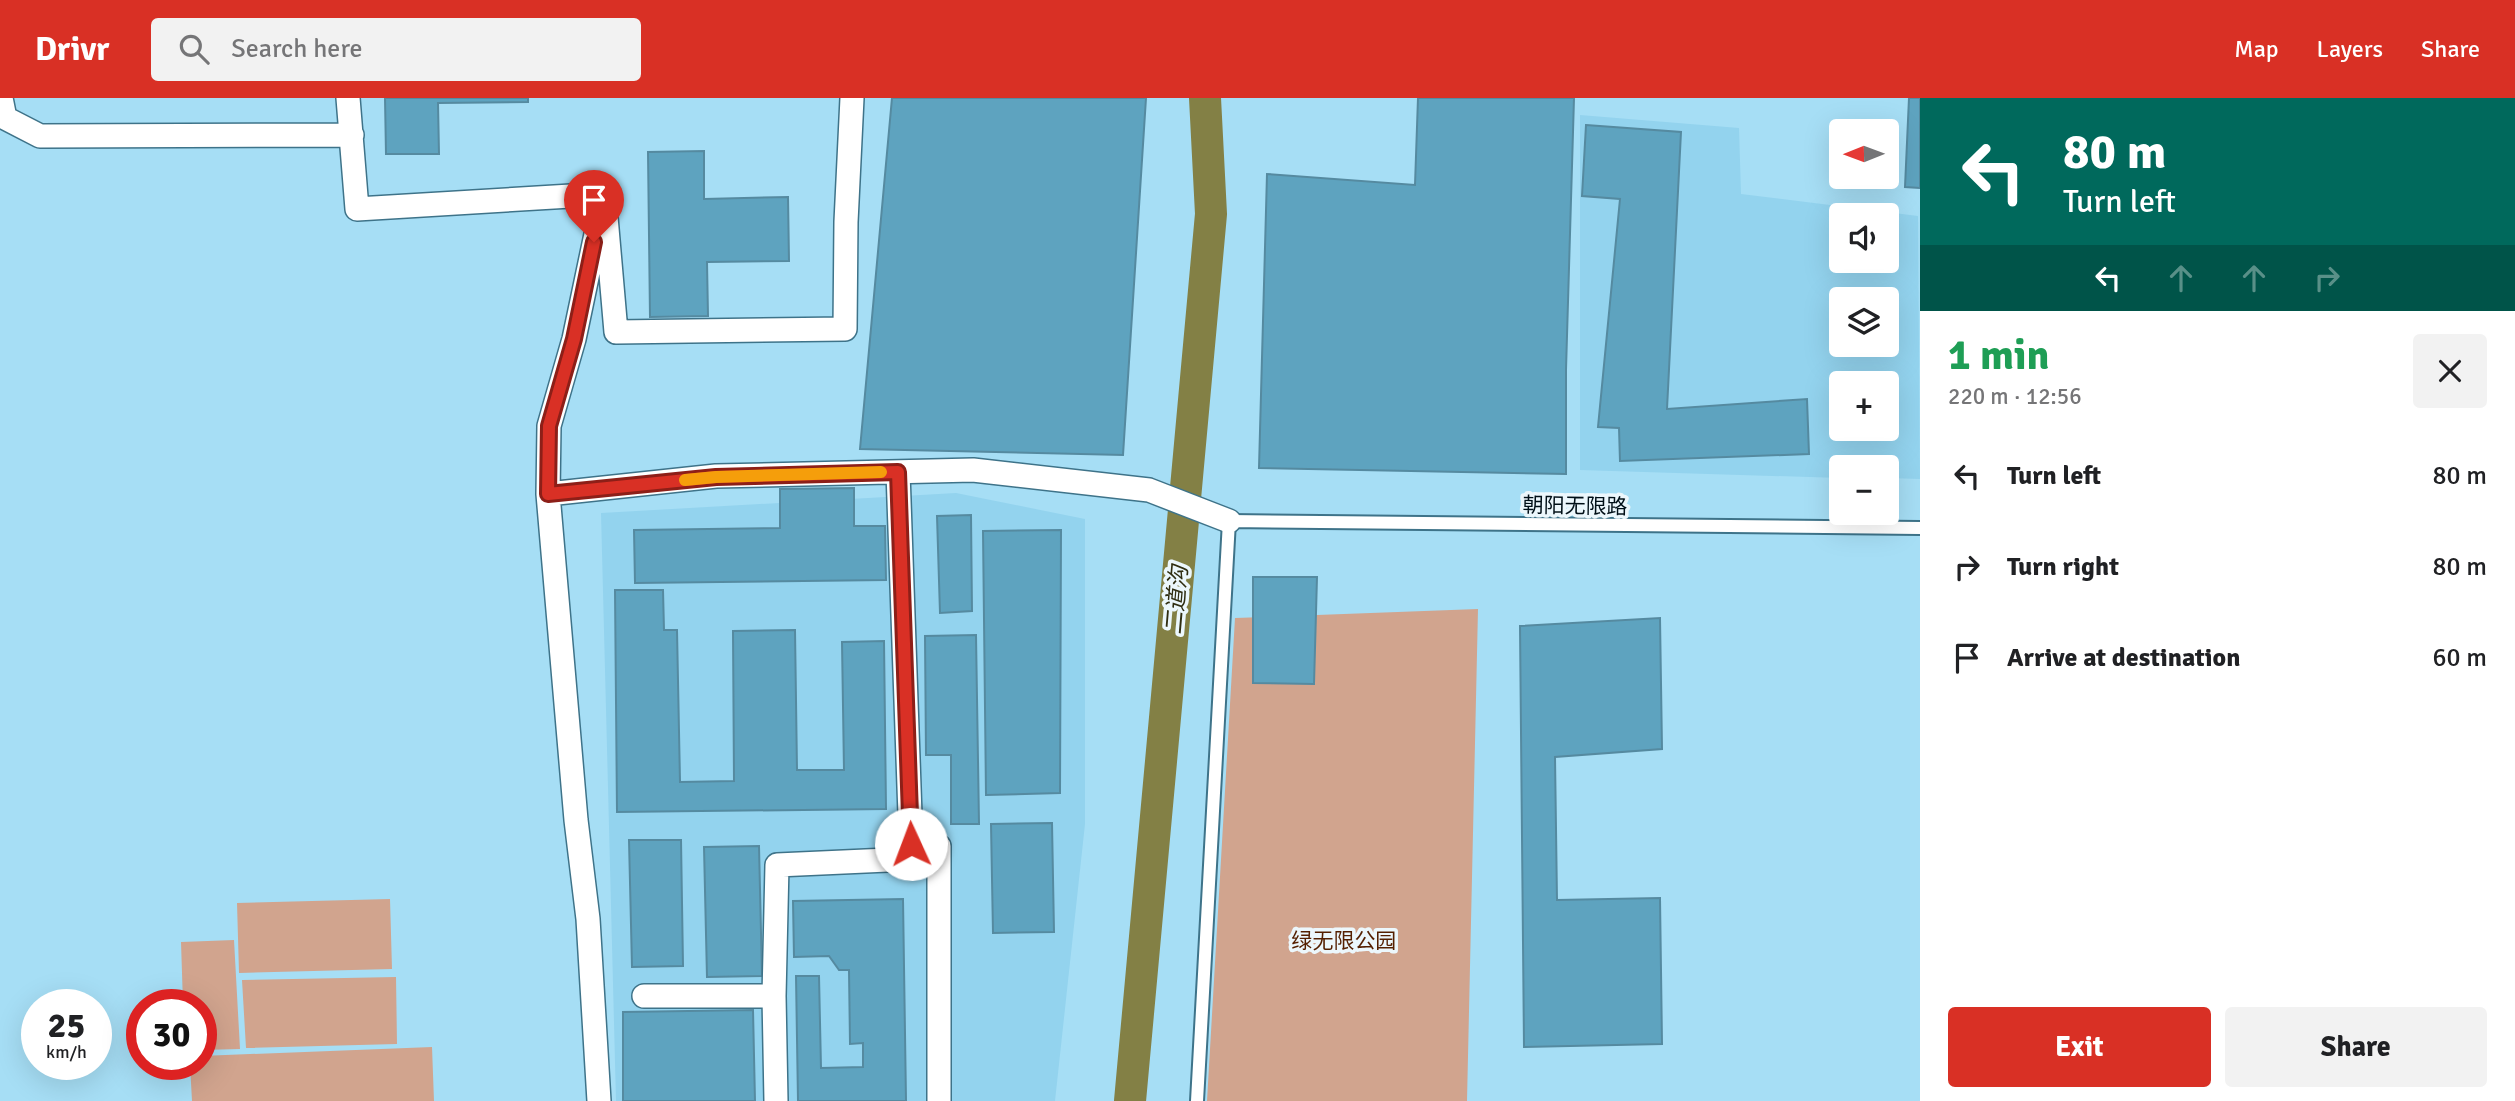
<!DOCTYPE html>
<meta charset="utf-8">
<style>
:root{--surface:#fff;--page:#f2f2f2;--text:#202124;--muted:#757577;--accent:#d93025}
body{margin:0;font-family:Signika,"Noto Sans SC",sans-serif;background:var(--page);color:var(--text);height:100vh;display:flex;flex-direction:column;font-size:26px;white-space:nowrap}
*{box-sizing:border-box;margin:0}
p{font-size:23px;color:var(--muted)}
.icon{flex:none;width:38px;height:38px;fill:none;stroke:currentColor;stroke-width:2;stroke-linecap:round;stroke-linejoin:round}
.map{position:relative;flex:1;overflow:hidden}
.side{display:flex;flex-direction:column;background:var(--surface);width:595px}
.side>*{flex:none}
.top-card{background:#00695c;color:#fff;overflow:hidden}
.needle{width:46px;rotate:269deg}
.tools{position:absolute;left:1829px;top:21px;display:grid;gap:14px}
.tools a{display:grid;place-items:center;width:70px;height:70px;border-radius:7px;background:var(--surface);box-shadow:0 7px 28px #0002;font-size:35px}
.speed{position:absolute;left:21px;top:891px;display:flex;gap:14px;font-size:35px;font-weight:700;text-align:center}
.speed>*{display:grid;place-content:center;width:91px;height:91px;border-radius:50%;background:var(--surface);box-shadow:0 7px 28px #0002;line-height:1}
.speed small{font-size:18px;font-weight:400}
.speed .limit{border:10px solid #d22;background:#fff;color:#111}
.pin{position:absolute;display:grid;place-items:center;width:60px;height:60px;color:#fff;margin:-72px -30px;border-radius:50% 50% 50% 0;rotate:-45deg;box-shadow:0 0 7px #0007}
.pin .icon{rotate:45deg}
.me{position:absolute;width:77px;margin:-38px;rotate:358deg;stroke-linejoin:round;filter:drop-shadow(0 0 5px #0008)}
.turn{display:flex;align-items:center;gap:24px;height:147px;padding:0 28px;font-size:32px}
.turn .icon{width:91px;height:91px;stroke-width:2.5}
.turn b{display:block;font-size:49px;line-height:60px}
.lanes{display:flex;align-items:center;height:66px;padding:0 28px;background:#0003;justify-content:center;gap:35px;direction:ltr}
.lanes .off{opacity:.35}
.round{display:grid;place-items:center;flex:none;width:74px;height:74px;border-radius:7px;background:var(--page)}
.overview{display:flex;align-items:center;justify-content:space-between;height:119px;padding:0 28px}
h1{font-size:42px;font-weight:700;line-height:52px;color:#1e9e55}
.action{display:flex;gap:14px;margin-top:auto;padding:14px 28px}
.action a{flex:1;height:80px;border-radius:7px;background:var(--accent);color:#fff;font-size:28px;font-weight:700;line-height:80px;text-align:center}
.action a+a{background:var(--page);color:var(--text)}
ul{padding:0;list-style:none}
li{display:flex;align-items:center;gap:21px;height:91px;padding:0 28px}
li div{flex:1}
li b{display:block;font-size:26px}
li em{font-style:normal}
header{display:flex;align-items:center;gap:42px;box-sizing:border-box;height:98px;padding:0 35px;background:var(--accent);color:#fff}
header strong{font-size:33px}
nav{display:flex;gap:38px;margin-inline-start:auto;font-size:24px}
.search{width:490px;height:63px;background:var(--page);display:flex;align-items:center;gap:18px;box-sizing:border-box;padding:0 24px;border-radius:7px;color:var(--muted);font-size:26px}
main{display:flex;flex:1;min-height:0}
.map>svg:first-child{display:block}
.built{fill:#93d3ee;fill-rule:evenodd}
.green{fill:#d1a48e}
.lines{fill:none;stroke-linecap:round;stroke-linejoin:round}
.canal{stroke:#838045;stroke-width:32}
.building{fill:#5ea3bf;stroke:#558aa0;stroke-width:2}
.service-casing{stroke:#3e7389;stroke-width:16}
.minor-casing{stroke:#3e7389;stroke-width:26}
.service{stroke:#fff;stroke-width:12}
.minor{stroke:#fff;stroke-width:23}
.route-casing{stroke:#8d1f18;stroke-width:18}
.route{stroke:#d93025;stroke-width:12}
.slow{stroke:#f59e0b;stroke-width:12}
.labels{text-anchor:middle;stroke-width:7;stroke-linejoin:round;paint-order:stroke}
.street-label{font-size:21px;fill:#000f17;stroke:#ecf7fc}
.park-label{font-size:21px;fill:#541f00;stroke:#ecf7fc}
.water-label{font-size:23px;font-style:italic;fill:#2f2d11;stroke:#ecf7fc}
</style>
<header>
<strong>Drivr</strong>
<div class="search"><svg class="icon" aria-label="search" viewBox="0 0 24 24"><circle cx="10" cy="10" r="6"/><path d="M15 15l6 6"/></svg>Search here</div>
<nav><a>Map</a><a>Layers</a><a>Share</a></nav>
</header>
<main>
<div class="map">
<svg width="1920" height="1003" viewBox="0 0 1920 1003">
<rect width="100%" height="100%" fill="#a6def5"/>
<!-- built -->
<path class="built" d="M1580,17L1739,30L1741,96L1918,118L1920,381L1887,380L1886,369H1841V380L1580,372ZM1841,117H1886V163H1841ZM1841,201H1886V247H1841ZM1841,285H1886V331H1841Z
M956,395L1085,421V726L1055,1003H616L601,415Z"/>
<!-- green -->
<path class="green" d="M1478,511L1467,1003H1207L1235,520Z
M390,801L392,871L239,875L237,805Z
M234,842L240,951L201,952V906H183L181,844Z
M396,879L397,946L246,950L242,882Z
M432,949L434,1003H192L190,966H201V958Z"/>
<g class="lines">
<!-- canal -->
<path class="canal" d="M1130,1003L1211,116L1205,0"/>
</g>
<!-- building -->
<path class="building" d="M385,0H528V4L438,5L439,56H386Z
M892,0H1146L1123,357L860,351Z
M1418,0H1574L1566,272V376L1259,370L1267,76L1415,87Z
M1909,0H1920V90L1905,89Z
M1586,27L1681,34L1667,311L1807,301L1809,356L1620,363L1619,330L1598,329L1620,101L1582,98Z
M704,53V101L788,99L789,163L707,164L708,218L650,219L648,54Z
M854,390V428H885L886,482L635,485L634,432L780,430V391Z
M971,417L972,513L940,515L937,418Z
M1061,432L1060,695L986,697L983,433Z
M1253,479H1317L1314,586L1253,585Z
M615,492H663L664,532H677L680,684L734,683L733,533L795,532L797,672H844L842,544L884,543L886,711L617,714Z
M1660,520L1662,651L1555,659L1557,802L1660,800L1662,946L1524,949L1520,528Z
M976,537L979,726H951V657H926L925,538Z
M1052,725L1054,834L993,835L991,726Z
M629,742H681L683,868L632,869Z
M759,748L762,878L707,879L704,749Z
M903,801L906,1003H798L796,878H819L821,970L863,969V945L850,946L849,872H839L829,858L794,859L793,803Z
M753,912L755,1003H623V914Z"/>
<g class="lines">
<!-- service casing -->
<g class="service-casing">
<path id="service" d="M1197,1003L1229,423L1920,430"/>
</g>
<!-- minor casing -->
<g class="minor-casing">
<path id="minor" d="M1,0L5,20L40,38L352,37
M348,0L357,111L604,96L616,234L845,231L846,124L852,0
M599,122L574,241L549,328L548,396L576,722L588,821L599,1003
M898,374L911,746L939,748V1003
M548,396L716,378L973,372L1149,392L1229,423
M644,898H774L776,1003
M774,898L777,767L910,761L911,746"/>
</g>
<!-- service -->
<use href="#service" class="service"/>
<!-- minor -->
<use href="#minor" class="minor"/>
</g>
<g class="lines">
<!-- route casing -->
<g class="route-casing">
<path id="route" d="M594,144L574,241L549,328L548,396L716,379L898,374L911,746"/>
</g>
<!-- route -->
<use href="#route" class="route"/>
<!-- slow -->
<path class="slow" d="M685,382L716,379L881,374"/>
</g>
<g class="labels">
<!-- street labels -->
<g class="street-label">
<text transform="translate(1575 408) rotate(1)" y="7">朝阳无限路</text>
</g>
<!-- park labels -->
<g class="park-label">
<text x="1344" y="850">绿无限公园</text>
</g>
<!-- water labels -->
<g class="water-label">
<text transform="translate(1176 502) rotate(-85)" y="8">二道沟</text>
</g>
</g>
</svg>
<div class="tools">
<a><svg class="needle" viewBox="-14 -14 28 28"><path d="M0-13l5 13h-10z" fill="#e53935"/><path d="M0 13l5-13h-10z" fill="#757577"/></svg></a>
<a><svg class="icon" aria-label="sound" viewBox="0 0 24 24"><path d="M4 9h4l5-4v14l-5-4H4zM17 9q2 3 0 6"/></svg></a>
<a><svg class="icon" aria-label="layers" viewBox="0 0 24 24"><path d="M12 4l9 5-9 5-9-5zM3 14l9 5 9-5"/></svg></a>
<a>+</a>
<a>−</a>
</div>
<div class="speed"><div>25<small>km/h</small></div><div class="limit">30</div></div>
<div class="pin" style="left:594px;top:144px;background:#d93025"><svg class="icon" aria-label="arrive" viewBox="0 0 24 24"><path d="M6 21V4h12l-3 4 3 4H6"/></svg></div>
<svg class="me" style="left:911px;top:746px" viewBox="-20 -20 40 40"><circle r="19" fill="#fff"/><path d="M0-13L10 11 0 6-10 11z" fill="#d93025"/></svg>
</div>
<section class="side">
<div class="top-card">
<div class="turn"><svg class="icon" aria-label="left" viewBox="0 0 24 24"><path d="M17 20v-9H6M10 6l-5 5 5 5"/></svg><div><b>80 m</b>Turn left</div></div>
<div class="lanes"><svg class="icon" aria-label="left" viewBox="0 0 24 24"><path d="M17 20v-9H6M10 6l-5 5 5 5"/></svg><svg class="icon off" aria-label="ahead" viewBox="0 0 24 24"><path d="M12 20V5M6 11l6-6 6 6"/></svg><svg class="icon off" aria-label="ahead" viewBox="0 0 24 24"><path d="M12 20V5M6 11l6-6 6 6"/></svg><svg class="icon off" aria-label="right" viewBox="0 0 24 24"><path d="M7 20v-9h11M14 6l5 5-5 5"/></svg></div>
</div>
<div class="overview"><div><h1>1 min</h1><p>220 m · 12:56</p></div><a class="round"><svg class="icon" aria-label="close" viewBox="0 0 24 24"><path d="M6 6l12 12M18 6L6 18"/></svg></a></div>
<ul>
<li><svg class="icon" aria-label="left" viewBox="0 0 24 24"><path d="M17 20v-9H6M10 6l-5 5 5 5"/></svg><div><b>Turn left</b></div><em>80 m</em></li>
<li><svg class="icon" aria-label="right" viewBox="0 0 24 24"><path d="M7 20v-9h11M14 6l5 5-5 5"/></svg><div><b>Turn right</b></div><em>80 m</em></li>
<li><svg class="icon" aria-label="arrive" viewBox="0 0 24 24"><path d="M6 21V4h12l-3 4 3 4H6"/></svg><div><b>Arrive at destination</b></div><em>60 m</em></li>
</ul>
<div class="action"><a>Exit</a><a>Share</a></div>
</section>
</main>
